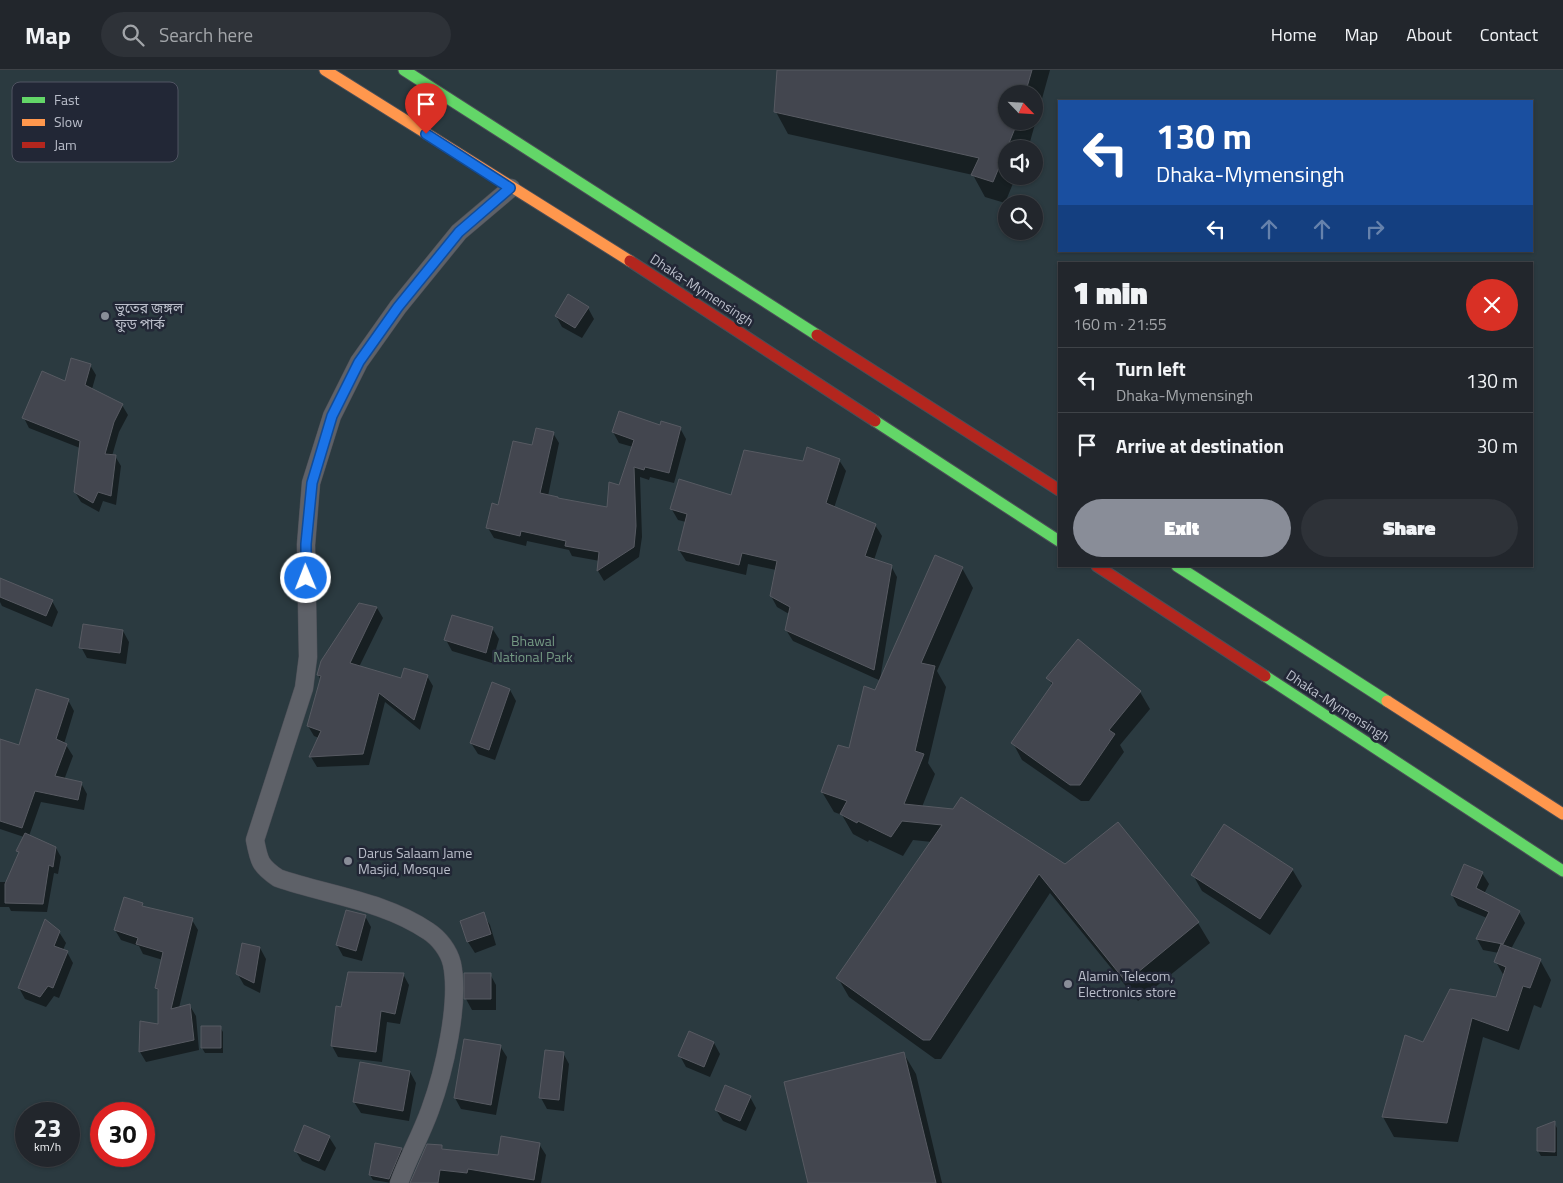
<!DOCTYPE html>
<meta charset="utf-8">
<style>
:root{--surface:#22262c;--page:#2e3238;--text:#f1f3f6;--muted:#a2a5a9;--line:#3f4348;--accent:#898d98}
body{margin:0;font-family:"Titillium Web","Noto Sans Bengali",sans-serif;background:var(--page);color:var(--text);height:100vh;display:flex;flex-direction:column;font-size:19px;white-space:nowrap}
*{box-sizing:border-box;margin:0}
p{font-size:16px;color:var(--muted)}
.icon{flex:none;width:28px;height:28px;fill:none;stroke:currentColor;stroke-width:2;stroke-linecap:round;stroke-linejoin:round}
.map{position:relative;flex:1;overflow:hidden}
.sheet{position:absolute;left:1058px;top:192px;width:475px;height:305px;display:flex;flex-direction:column;background:var(--surface);border-radius:0px;box-shadow:0 1px 4px #0004,0 0 0 1px var(--line)}
.sheet>*{flex:none}
.guide{position:absolute;left:1058px;top:30px;width:475px;height:152px;border-radius:0px;box-shadow:0 1px 4px #0004,0 0 0 1px var(--line);background:#1a4fa0;color:#fff;overflow:hidden}
.needle{width:32px;rotate:115deg}
.fabs{position:absolute;left:998px;top:15px;display:grid;gap:10px}
.fabs a{display:grid;place-items:center;width:45px;height:45px;border-radius:50%;background:var(--surface);box-shadow:0 1px 4px #0004,0 0 0 1px var(--line);font-size:25px}
.speed{position:absolute;left:15px;top:1032px;display:flex;gap:10px;font-size:25px;font-weight:700;text-align:center}
.speed>*{display:grid;place-content:center;width:65px;height:65px;border-radius:50%;background:var(--surface);box-shadow:0 1px 4px #0004,0 0 0 1px var(--line);line-height:1}
.speed small{font-size:12px;font-weight:400}
.speed .limit{border:8px solid #d22;background:#fff;color:#111}
.pin{position:absolute;display:grid;place-items:center;width:42px;height:42px;color:#fff;margin:-51px -21px;border-radius:50% 50% 50% 0;rotate:-45deg;box-shadow:0 0 5px #0007}
.pin .icon{rotate:45deg}
.me{position:absolute;width:55px;margin:-28px;rotate:359deg;stroke-linejoin:round;filter:drop-shadow(0 0 4px #0008)}
.turn{display:flex;align-items:center;gap:18px;height:105px;padding:0 15px;font-size:22px}
.turn .icon{width:65px;height:65px;stroke-width:2.5}
.turn b{display:block;font-size:35px;line-height:42px}
.lanes{display:flex;align-items:center;height:48px;padding:0 15px;background:#0003;justify-content:center;gap:25px;direction:ltr}
.lanes .off{opacity:.35}
.round{display:grid;place-items:center;flex:none;width:52px;height:52px;border-radius:26px;background:var(--page)}
.head{display:flex;align-items:center;justify-content:space-between;height:85px;padding:0 15px}
h1{font-size:30px;font-weight:800;line-height:38px}
.primary-button{display:flex;gap:10px;margin-top:auto;padding:10px 15px}
.primary-button a{flex:1;height:58px;border-radius:30px;background:var(--accent);color:#fff;font-size:20px;font-weight:800;line-height:58px;text-align:center}
.primary-button a+a{background:var(--page);color:var(--text)}
ul{padding:0;list-style:none}
li{display:flex;align-items:center;gap:15px;height:65px;padding:0 15px;border-top:1px solid var(--line)}
li div{flex:1}
li b{display:block;font-size:19px}
li em{font-style:normal}
header{display:flex;align-items:center;gap:30px;box-sizing:border-box;height:70px;padding:0 25px;background:var(--surface);border-bottom:1px solid var(--line)}
header strong{font-size:24px}
nav{display:flex;gap:28px;margin-inline-start:auto;font-size:18px}
.search{width:350px;height:45px;background:var(--page);display:flex;align-items:center;gap:12px;box-sizing:border-box;padding:0 18px;border-radius:28px;color:var(--muted);font-size:19px}
.map>svg:first-child{display:block}
.green{fill:#2b3a40;fill-rule:evenodd}
.shadow{fill:#0007;fill-rule:evenodd}
.building{fill:#43464f;stroke:#575a62}
.lines{fill:none;stroke-linecap:round;stroke-linejoin:round}
.street-casing{stroke:#4c4f57;stroke-width:19}
.fast-casing{stroke:#4b4e57;stroke-width:13}
.slow-casing{stroke:#4b4e57;stroke-width:13}
.jam-casing{stroke:#4b4e57;stroke-width:13}
.street{stroke:#5e6168;stroke-width:18}
.fast{stroke:#63d668;stroke-width:11}
.slow{stroke:#ff974d;stroke-width:11}
.jam{stroke:#b3261e;stroke-width:11}
.route-casing{stroke:#114b97;stroke-width:12}
.route{stroke:#1a73e8;stroke-width:9}
.poi-dot{fill:#898d98;stroke:#222736;stroke-width:2}
.labels{text-anchor:middle;stroke-width:5;stroke-linejoin:round;paint-order:stroke}
.street-label{font-size:14px;fill:#babeca;stroke:#222736}
.poi-label{font-size:14px;fill:#babeca;stroke:#222736;text-anchor:start}
.park-label{font-size:14px;fill:#749983;stroke:#222736}
.key{fill:#222736;stroke:#505462;stroke-width:1}
.key-label{font-size:14px;fill:#babeca}
</style>
<header>
<strong>Map</strong>
<div class="search"><svg class="icon" aria-label="search" viewBox="0 0 24 24"><circle cx="10" cy="10" r="6"/><path d="M15 15l6 6"/></svg>Search here</div>
<nav><a>Home</a><a>Map</a><a>About</a><a>Contact</a></nav>
</header>
<div class="map">
<svg width="1563" height="1113" viewBox="0 0 1563 1113">
<rect width="100%" height="100%" fill="#2e323b"/>
<!-- green -->
<path class="green" d="M0,0H1563V1113H0ZM1006,24H1034V51H1006ZM1059,31H1531V181H1059ZM1006,79H1034V106H1006ZM1006,134H1034V161H1006ZM1059,194H1531V496H1059ZM26,1044H69V1086H26ZM101,1044H144V1086H101Z"/>
<!-- shadow -->
<path class="shadow" d="M779,0H1050L1028,79H1006V106H1016L1005,133L985,127L973,105L788,64L776,42ZM1006,24H1034V51H1006Z
M588,238L594,249L582,268L562,257L556,246Z
M90,295L96,305L92,319L122,335L128,345L119,362L112,386H115L121,396L116,435L103,431L99,442L81,432L75,422L80,378L29,358L24,348L65,313Z
M661,356L680,358L686,369L674,413L650,407L649,410L640,407L642,467L639,487L604,511L598,501L600,491L572,486L569,480L527,471L526,476L494,468L488,458L533,376L553,363L559,373L548,426L608,438L620,417L633,377L619,373L613,362Z
M839,390L846,401L834,438L875,455L882,466L874,490L891,496L897,507L880,610L962,498L973,518L937,601L946,617L928,693L935,704L922,737L1065,796L1117,754L1198,853L1210,873L1138,931L1050,823L941,989H935L849,927L838,908L932,772L913,770L903,786L869,770L868,772L853,764L842,745L834,742L822,722L850,680L881,611L793,571L786,560L789,544L777,537L771,526L776,500L748,494L746,505L686,491L679,480L686,452L678,450L671,438L732,427L804,393Z
M0,516L52,531L58,542L52,557L2,536L0,532Z
M359,535L377,538L383,548L359,597L402,610L427,606L433,616L420,660L385,632L369,695L317,697L311,687L319,668L314,666L308,656L321,610L318,605Z
M492,558L499,569L492,593L452,581L446,570Z
M123,561L129,572L126,594L87,588L81,577Z
M1078,571L1140,622L1150,639L1120,675L1124,682L1089,731H1081L1022,690L1013,673L1053,616L1048,608Z
M510,620L516,631L495,690L478,684L471,673Z
M68,630L74,641L64,674L66,675L73,686L64,710L81,713L87,724L84,740L41,732L29,766L56,778L61,787L58,804L54,803L47,842L11,841L9,837H0V812H7L20,784L18,781L24,767L0,759V674L20,676Z
M1292,799L1302,816L1270,865L1202,821L1193,805Z
M1482,803L1489,814L1484,824L1519,842L1525,853L1511,879L1540,890L1551,910L1541,938L1534,935L1519,980L1483,967L1458,1072L1394,1067L1383,1047L1424,974L1496,929L1504,906L1496,892L1499,883L1483,880L1477,869L1487,848L1458,836L1452,825Z
M142,834L144,838L192,850L198,860L179,938L190,936L196,946L199,980L146,992L140,982L141,953L159,955V923L156,918L163,890L143,884L139,876L121,870L115,860Z
M483,844L490,855L496,875L475,883L468,872L461,851Z
M365,846L371,857L362,891L343,886L337,875Z
M59,862L66,873L63,880L67,882L73,893L59,928L54,926L46,937L25,929L19,918Z
M260,878L266,889L260,923L244,915L237,903Z
M403,904L409,915L400,954L387,952L382,992L338,987L332,976L342,938Z
M490,904L496,915V940H472L466,929Z
M220,957L223,962V983H205L202,978Z
M465,970L500,976L507,987L496,1045L461,1039L455,1028Z
M714,973L720,984L710,1007L686,997L680,986Z
M563,983L569,994L564,1041L547,1039L541,1028Z
M904,984L916,1004L942,1113H810Z
M410,1002L416,1013L409,1051L361,1043L354,1032Z
M750,1027L756,1038L746,1061L723,1051L716,1040Z
M1554,1053L1557,1058V1086H1541L1538,1081V1059Z
M329,1067L336,1078L325,1101L302,1091L295,1080Z
M539,1074L546,1085L541,1113H412L442,1077L444,1080L499,1086Z
M401,1079L404,1084L392,1113L373,1110L370,1105Z"/>
<!-- building -->
<path class="building" d="M777,0H1032L1025,24H1006V51H1018L993,112L971,105L979,88L774,42Z
M568,224L589,237L575,258L555,246Z
M71,288L91,294L85,315L123,334L114,352L105,384L116,385L111,426L98,422L93,433L74,422L80,371L22,348L42,301L65,311Z
M619,341L660,355L661,351L681,357L669,403L645,397L644,400L634,397L636,456L634,477L597,501L599,482L565,476L566,471L521,461L520,466L486,458L492,433L498,435L513,371L532,375L536,358L554,362L540,423L558,427V428L607,437L609,412L619,415L634,370L612,362Z
M807,377L840,389L826,433L876,454L865,486L892,495L874,600L785,560L790,537L770,526L777,491L742,483L739,495L678,480L687,444L670,439L679,409L731,425L744,380L803,391Z
M935,485L963,497L921,593L935,596L915,681L924,684L904,734L953,739L961,727L1065,794L1118,752L1199,852L1126,912L1039,804L930,970H923L836,908L942,755L902,751L891,767L858,751L857,753L840,744L847,731L821,722L838,675L849,678L864,616L875,620Z
M0,508L53,530L46,546L0,527Z
M359,533L377,537L350,593L401,608L404,598L428,605L414,650L379,623L363,684L309,687L321,661L307,656L321,606L317,605L321,591Z
M452,545L493,557L486,583L444,570Z
M83,554L123,560L120,583L79,578Z
M1078,569L1141,621L1109,660L1115,664L1080,715H1070L1011,673L1053,613L1046,608Z
M492,612L510,619L489,680L470,673Z
M36,619L69,629L56,669L67,674L55,706L82,712L78,730L35,721L22,758L0,751V669L19,675Z
M1224,754L1293,799L1260,849L1191,805Z
M25,763L56,777L53,797L49,795L43,834L5,833V814L19,782L16,781Z
M1464,794L1483,802L1476,818L1520,841L1503,874L1476,869L1489,842L1451,825Z
M124,827L143,833L142,836L193,848L171,939L190,934L194,970L139,982L140,951L158,954V919L155,918L163,882L136,874L138,868L114,860Z
M346,840L366,845L356,881L336,875Z
M484,842L491,864L467,872L460,851Z
M45,849L60,861L54,876L68,881L53,918L48,916L40,927L18,918Z
M242,873L260,877L254,913L236,904Z
M1501,874L1541,889L1530,918L1523,916L1508,961L1472,948L1447,1053L1382,1047L1405,965L1423,972L1450,919L1496,927L1506,897L1494,892Z
M348,902L404,903L395,944L381,941L376,982L331,976L336,936L341,937Z
M464,903H491V929H464Z
M201,956H221V978H201Z
M689,961L714,972L704,997L678,986Z
M464,969L501,975L491,1035L454,1028Z
M545,980L564,982L559,1030L539,1028Z
M904,982L936,1113H808L784,1012Z
M360,992L410,1001L403,1041L353,1032Z
M725,1015L751,1026L740,1051L715,1040Z
M1555,1051V1082L1537,1081V1058Z
M304,1055L330,1066L319,1091L294,1081Z
M501,1066L540,1073L534,1110L468,1099L467,1103L440,1100L438,1113H410L427,1074L442,1075V1079L498,1085Z
M375,1073L402,1078L389,1109L369,1105Z"/>
<g class="lines">
<!-- street casing -->
<g class="street-casing">
<path id="street" d="M399,1113C408,1088 421,1065 430,1040C444,1002 460,933 452,894C449,881 439,868 428,861C384,831 327,825 278,808C260,796 259,791 255,770L304,618L308,587L306,475L311,413L332,346L359,292L398,237L459,162L511,118"/>
</g>
<!-- fast casing -->
<g class="fast-casing">
<path id="fast" d="M404,0L817,265
M875,351L1059,471
M1177,496L1387,631
M1265,606L1563,801"/>
</g>
<!-- slow casing -->
<g class="slow-casing">
<path id="slow" d="M325,0L630,191
M1387,631L1563,744"/>
</g>
<!-- jam casing -->
<g class="jam-casing">
<path id="jam" d="M630,191L875,351
M817,265L1059,420
M1097,496L1265,606"/>
</g>
<!-- street -->
<use href="#street" class="street"/>
<!-- fast -->
<use href="#fast" class="fast"/>
<!-- slow -->
<use href="#slow" class="slow"/>
<!-- jam -->
<use href="#jam" class="jam"/>
</g>
<g class="lines">
<!-- route casing -->
<g class="route-casing">
<path id="route" d="M306,508V474L312,413L332,346L359,292L398,237L459,162L510,118L426,64"/>
</g>
<!-- route -->
<use href="#route" class="route"/>
</g>
<!-- markers -->
<g class="poi-dot">
<circle cx="105" cy="246" r="5"/>
<circle cx="348" cy="791" r="5"/>
<circle cx="1068" cy="914" r="5"/>
</g>
<g class="labels">
<!-- street labels -->
<g class="street-label">
<text transform="translate(702 220) rotate(33)" y="5">Dhaka-Mymensingh</text>
<text transform="translate(1338 636) rotate(33)" y="5">Dhaka-Mymensingh</text>
</g>
<!-- poi labels -->
<g class="poi-label">
<text x="115" y="243">ভুতের জঙ্গল<tspan x="115" dy="16">ফুড পার্ক</tspan></text>
<text x="358" y="788">Darus Salaam Jame<tspan x="358" dy="16">Masjid, Mosque</tspan></text>
<text x="1078" y="911">Alamin Telecom,<tspan x="1078" dy="16">Electronics store</tspan></text>
</g>
<!-- park labels -->
<g class="park-label">
<text x="533" y="576">Bhawal<tspan x="533" dy="16">National Park</tspan></text>
</g>
</g>
<!-- legend -->
<rect x="12" y="12" width="166" height="80" rx="8" class="key"/>
<rect x="22" y="27" width="23" height="6" fill="#63d668"/>
<rect x="22" y="49" width="23" height="7" fill="#ff974d"/>
<rect x="22" y="72" width="23" height="6" fill="#b3261e"/>
<g class="key-label">
<text x="54" y="35">Fast</text>
<text x="54" y="57">Slow</text>
<text x="54" y="80">Jam</text>
</g>
</svg>
<div class="fabs">
<a><svg class="needle" viewBox="-14 -14 28 28"><path d="M0-13l5 13h-10z" fill="#e53935"/><path d="M0 13l5-13h-10z" fill="#a2a5a9"/></svg></a>
<a><svg class="icon" aria-label="sound" viewBox="0 0 24 24"><path d="M4 9h4l5-4v14l-5-4H4zM17 9q2 3 0 6"/></svg></a>
<a><svg class="icon" aria-label="search" viewBox="0 0 24 24"><circle cx="10" cy="10" r="6"/><path d="M15 15l6 6"/></svg></a>
</div>
<div class="speed"><div>23<small>km/h</small></div><div class="limit">30</div></div>
<div class="pin" style="left:426px;top:64px;background:#d93025"><svg class="icon" aria-label="arrive" viewBox="0 0 24 24"><path d="M6 21V4h12l-3 4 3 4H6"/></svg></div>
<svg class="me" style="left:306px;top:508px" viewBox="-20 -20 40 40"><circle r="17" fill="#1a73e8" stroke="#fff" stroke-width="3"/><path d="M0-11L8 9 0 5-8 9z" fill="#fff"/></svg>
<div class="guide">
<div class="turn"><svg class="icon" aria-label="left" viewBox="0 0 24 24"><path d="M17 20v-9H6M10 6l-5 5 5 5"/></svg><div><b>130 m</b>Dhaka-Mymensingh</div></div>
<div class="lanes"><svg class="icon" aria-label="left" viewBox="0 0 24 24"><path d="M17 20v-9H6M10 6l-5 5 5 5"/></svg><svg class="icon off" aria-label="ahead" viewBox="0 0 24 24"><path d="M12 20V5M6 11l6-6 6 6"/></svg><svg class="icon off" aria-label="ahead" viewBox="0 0 24 24"><path d="M12 20V5M6 11l6-6 6 6"/></svg><svg class="icon off" aria-label="right" viewBox="0 0 24 24"><path d="M7 20v-9h11M14 6l5 5-5 5"/></svg></div>
</div>
<section class="sheet">
<div class="head"><div><h1>1 min</h1><p>160 m · 21:55</p></div><a class="round" style="background:#d93025;color:#fff"><svg class="icon" aria-label="close" viewBox="0 0 24 24"><path d="M6 6l12 12M18 6L6 18"/></svg></a></div>
<ul>
<li><svg class="icon" aria-label="left" viewBox="0 0 24 24"><path d="M17 20v-9H6M10 6l-5 5 5 5"/></svg><div><b>Turn left</b><p>Dhaka-Mymensingh</p></div><em>130 m</em></li>
<li><svg class="icon" aria-label="arrive" viewBox="0 0 24 24"><path d="M6 21V4h12l-3 4 3 4H6"/></svg><div><b>Arrive at destination</b></div><em>30 m</em></li>
</ul>
<div class="primary-button"><a>Exit</a><a>Share</a></div>
</section>
</div>
